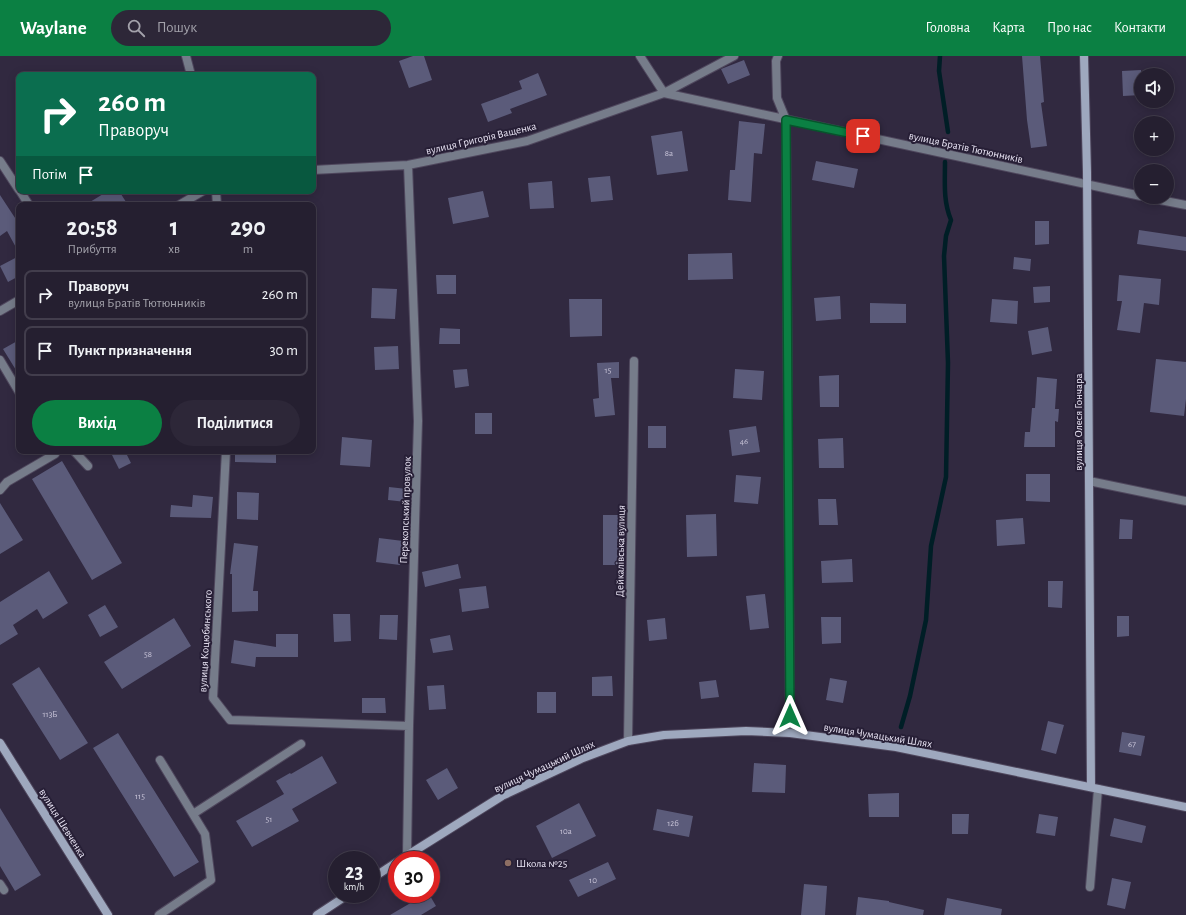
<!DOCTYPE html>
<html lang="uk">
<meta charset="utf-8">
<style>
:root{--surface:#251f30;--page:#2d2738;--text:#f1f3f6;--muted:#a3a2ab;--line:#423d4c;--accent:#0b8043}
body{margin:0;font-family:"Alegreya Sans",sans-serif;background:var(--page);color:var(--text);height:100vh;display:flex;flex-direction:column;font-size:15px;white-space:nowrap}
*{box-sizing:border-box;margin:0}
p{font-size:13px;color:var(--muted)}
.icon{flex:none;width:22px;height:22px;fill:none;stroke:currentColor;stroke-width:2;stroke-linecap:round;stroke-linejoin:round}
.map{position:relative;flex:1;overflow:hidden}
.drawer{position:absolute;left:16px;top:146px;width:300px;height:252px;display:flex;flex-direction:column;background:var(--surface);border-radius:8px;box-shadow:0 2px 10px #0003,0 0 0 1px var(--line)}
.drawer>*{flex:none}
.banner{position:absolute;left:16px;top:16px;width:300px;height:122px;border-radius:8px;box-shadow:0 2px 10px #0003,0 0 0 1px var(--line);background:#0b6e4f;color:#fff;overflow:hidden}
.controls{position:absolute;left:1134px;top:12px;display:grid;gap:8px}
.controls a{display:grid;place-items:center;width:40px;height:40px;border-radius:50%;background:var(--surface);box-shadow:0 2px 10px #0003,0 0 0 1px var(--line);font-size:20px}
.speed{position:absolute;left:328px;top:795px;display:flex;gap:8px;font-size:20px;font-weight:700;text-align:center}
.speed>*{display:grid;place-content:center;width:52px;height:52px;border-radius:50%;background:var(--surface);box-shadow:0 2px 10px #0003,0 0 0 1px var(--line);line-height:1}
.speed small{font-size:10px;font-weight:400}
.speed .limit{border:6px solid #d22;background:#fff;color:#111}
.pin{position:absolute;display:grid;place-items:center;width:34px;height:34px;color:#fff;margin:-17px;border-radius:8px;box-shadow:0 2px 6px #0006}
.me{position:absolute;width:44px;margin:-22px;rotate:0deg;stroke-linejoin:round;filter:drop-shadow(0 0 3px #0008)}
.turn{display:flex;align-items:center;gap:14px;height:84px;padding:0 16px;font-size:18px}
.turn .icon{width:52px;height:52px;stroke-width:2.5}
.turn b{display:block;font-size:28px;line-height:34px}
.then{display:flex;align-items:center;height:38px;padding:0 16px;background:#0003;gap:8px;font-size:15px}
.eta{display:flex;justify-content:space-evenly;align-items:center;height:68px;text-align:center}
.eta b{font-size:24px;font-weight:700;line-height:28px}
.action{display:flex;gap:8px;margin-top:auto;padding:8px 16px}
.action a{flex:1;height:46px;border-radius:24px;background:var(--accent);color:#fff;font-size:16px;font-weight:700;line-height:46px;text-align:center}
.action a+a{background:var(--page);color:var(--text)}
ul{padding:0;list-style:none}
li{display:flex;align-items:center;gap:12px;height:50px;margin:0 8px 6px;padding:0 8px;border:2px solid var(--line);border-radius:8px}
li div{flex:1}
li b{display:block;font-size:15px}
li em{font-style:normal}
header{display:flex;align-items:center;gap:24px;box-sizing:border-box;height:56px;padding:0 20px;background:var(--accent);color:#fff}
header strong{font-size:19px}
nav{display:flex;gap:22px;margin-inline-start:auto;font-size:14px}
.search{width:280px;height:36px;background:var(--page);display:flex;align-items:center;gap:10px;box-sizing:border-box;padding:0 14px;border-radius:22px;color:var(--muted);font-size:15px}
.map>svg:first-child{display:block}
.lines{fill:none;stroke-linecap:round;stroke-linejoin:round}
.stream{stroke:#001e26;stroke-width:4.5}
.building{fill:#5b5b7a}
.lane-casing{stroke:#4f475d;stroke-width:10}
.street-casing{stroke:#4f475d;stroke-width:10}
.secondary-casing{stroke:#4f475d;stroke-width:10}
.lane{stroke:#767c8a;stroke-width:8}
.street{stroke:#767c8a;stroke-width:8}
.secondary{stroke:#9ea8be;stroke-width:8}
.route-casing{stroke:#07532c;stroke-width:10}
.route{stroke:#0b8043;stroke-width:7}
.education-dot{fill:#8d6e63;stroke:#271f36;stroke-width:1.5}
.labels{text-anchor:middle;stroke-width:4;stroke-linejoin:round;paint-order:stroke}
.number-label{font-size:9px;fill:#c7c3d7}
.street-label{font-size:11px;fill:#ebe6f6;stroke:#271f36}
.poi-label{font-size:11px;fill:#ebe6f6;stroke:#271f36;text-anchor:start}
</style>
<header>
<strong>Waylane</strong>
<div class="search"><svg class="icon" aria-label="search" viewBox="0 0 24 24"><circle cx="10" cy="10" r="6"/><path d="M15 15l6 6"/></svg>Пошук</div>
<nav><a>Головна</a><a>Карта</a><a>Про нас</a><a>Контакти</a></nav>
</header>
<div class="map">
<svg width="1186" height="859" viewBox="0 0 1186 859">
<rect width="100%" height="100%" fill="#312940"/>
<g class="lines">
<!-- stream -->
<path class="stream" d="M940,0L939,15L948,76
M901,671L910,640L926,564L931,490L946,421L948,307L944,200L946,180L951,164C943,145 945,126 945,106"/>
</g>
<!-- building -->
<path class="building" d="M413,0H424L432,24L409,32L399,5Z
M1022,0H1040L1044,46L1041,47L1047,90L1031,92L1027,64Z
M744,4L750,19L728,28L721,13Z
M1141,14V39L1123,40L1122,15Z
M538,17L547,39L510,53L512,57L488,66L481,48L522,33L519,25Z
M739,65L765,68L762,98L754,97L751,146L728,144L730,114H735Z
M682,75L688,115L657,119L651,80Z
M816,105L858,113L854,132L812,124Z
M610,120L613,144L591,146L588,122Z
M552,125L554,152L530,153L528,127Z
M108,135H119L128,149H85Z
M483,135L489,161L453,168L448,142Z
M0,139L19,168V197L7,175L0,180Z
M1035,165H1049V188L1035,189Z
M1139,174L1186,181V195L1137,188Z
M732,197L733,223L688,224V198Z
M19,200V220L8,226L0,210Z
M1014,201L1031,203L1030,215L1013,213Z
M436,219H456V238H437Z
M1119,219L1161,223L1159,249L1144,247L1140,277L1117,274L1122,245H1117Z
M1050,230V246L1034,247L1033,231Z
M372,232L397,233L395,263L371,262Z
M840,240L841,263L816,265L814,242Z
M569,243H602V280L570,281Z
M992,243L1018,245L1017,268L990,266Z
M870,247L906,248V267H870Z
M1048,271L1052,295L1032,299L1028,275Z
M440,272L460,273V288H439Z
M19,284V319L3,293Z
M398,290L399,313L375,314L374,291Z
M1156,303L1186,306V343L1184,360L1150,356Z
M619,306V322H611L615,359L595,361L593,343L599,342L597,307Z
M467,313L469,330L455,332L453,314Z
M735,313L764,315L762,344L733,342Z
M839,319V351H820L819,320Z
M1037,321L1057,323L1055,353H1059L1058,366L1055,365V391H1024L1025,376H1030L1032,352H1035Z
M475,357H492V378H475Z
M648,370H666V392H648Z
M756,370L760,396L732,400L729,374Z
M342,381L372,384L370,411L340,409Z
M843,382L844,412H819L818,383Z
M110,395H125L131,407L119,413Z
M235,395H276V407L235,406Z
M62,405L122,507L92,524L32,423Z
M1026,418H1050V446L1026,445Z
M736,419L761,421L758,448L734,446Z
M389,431L407,433L406,446L388,444Z
M237,436L259,437L258,464L237,463Z
M193,439L213,441L211,462L170,461L171,449L192,451Z
M818,443H836L838,469H819Z
M0,447L23,484L0,498Z
M716,458L717,500L687,501L686,459Z
M603,459H621V509H603Z
M1023,462L1025,488L997,490L996,464Z
M1120,463L1133,464L1132,483H1119Z
M379,482L403,485L400,509L376,506Z
M234,487L258,490L253,535H258V555L232,556V518H230Z
M852,503L853,526L822,527L821,505Z
M458,508L461,522L425,531L422,516Z
M49,515L68,547L43,563L37,553L13,569L18,578L0,589V546Z
M1048,525H1063L1062,552L1048,551Z
M486,530L489,552L462,556L459,533Z
M765,538L769,572L750,574L746,540Z
M105,549L118,571L100,581L88,559Z
M333,558H350L351,585L334,586Z
M380,559H398L397,584L379,583Z
M1117,560H1129V580L1117,581Z
M821,561H841V587L822,588Z
M174,562L191,590L122,633L104,606Z
M665,562L667,583L649,585L647,564Z
M276,578H298V601H256L255,611L231,607L234,584L276,591Z
M450,579L453,594L433,597L430,583Z
M39,611L88,687L60,704L12,628Z
M612,620L613,640H592V621Z
M830,622L847,625L843,647L826,644Z
M716,624L719,641L701,643L699,626Z
M444,629L446,653L429,654L427,630Z
M537,636H556V657H537Z
M362,642H385L386,657H362Z
M1048,665L1064,669L1056,698L1041,694Z
M1122,676L1145,680L1141,700L1119,696Z
M118,677L199,806L174,821L93,692Z
M322,700L337,727L292,753L299,765L252,791L236,765L284,738L276,725L290,717L291,718Z
M754,707L786,709L785,737L752,736Z
M447,712L458,732L438,744L426,724Z
M899,737V761H869L868,738Z
M579,747L596,780L552,802L536,770Z
M0,752L41,819L15,835L0,810Z
M657,753L693,760L689,781L653,774Z
M952,758H969L968,778H952Z
M1039,758L1058,761L1055,780L1036,777Z
M1114,762L1146,770L1142,787L1110,780Z
M608,806L616,823L578,841L569,824Z
M1112,822L1131,826L1125,853L1107,849Z
M804,828L827,830L825,859H801Z
M426,838H429L436,850L421,859H390Z
M858,841L889,845V846L924,854L923,859H856Z
M947,842L1002,853L1001,859H944Z"/>
<g class="lines">
<!-- lane casing -->
<g class="lane-casing">
<path id="lane" d="M0,304L19,336
M74,395L88,410
M0,434L7,426L55,398
M193,758L301,688
M0,828L4,834
M1090,831L1098,733
M159,859L211,824L205,778L160,704"/>
</g>
<!-- street casing -->
<g class="street-casing">
<path id="street" d="M186,0L191,19
M640,0L664,37L1141,140
M778,0L776,5L777,42L786,64L790,677
M0,105L19,134
M313,114L408,109L527,85L664,37L734,0
M20,135L29,149
M216,135L217,149
M1145,141L1186,149
M179,149L203,135
M0,255L19,244
M226,395L213,642L230,664L409,670
M1089,425L1186,445
M628,685L634,305
M407,799L409,670L418,365L408,109"/>
</g>
<!-- secondary casing -->
<g class="secondary-casing">
<path id="secondary" d="M1084,0L1087,116L1091,731
M0,687L108,859
M400,804L502,740L583,702L628,685L664,679L746,675L790,677L896,691L1186,751
M371,823L397,806
M317,859L349,838"/>
</g>
<!-- lane -->
<use href="#lane" class="lane"/>
<!-- street -->
<use href="#street" class="street"/>
<!-- secondary -->
<use href="#secondary" class="secondary"/>
</g>
<g class="lines">
<!-- route casing -->
<g class="route-casing">
<path id="route" d="M790,660L786,64L863,80"/>
</g>
<!-- route -->
<use href="#route" class="route"/>
</g>
<!-- markers -->
<circle class="education-dot" cx="508" cy="807" r="4"/>
<g class="labels">
<!-- number labels -->
<g class="number-label">
<text x="669" y="100">8а</text>
<text x="608" y="317">15</text>
<text x="744" y="388">46</text>
<text x="148" y="601">58</text>
<text x="50" y="661">113Б</text>
<text x="1132" y="691">67</text>
<text x="140" y="743">115</text>
<text x="269" y="766">51</text>
<text x="673" y="770">12б</text>
<text x="566" y="778">10а</text>
<text x="593" y="827">10</text>
</g>
<!-- street labels -->
<g class="street-label">
<text transform="translate(481 82) rotate(-13)" y="4">вулиця Григорія Ващенка</text>
<text transform="translate(966 91) rotate(12)" y="4">вулиця Братів Тютюнників</text>
<text transform="translate(1078 366) rotate(-90)" y="4">вулиця Олеся Гончара</text>
<text transform="translate(405 454) rotate(-88)" y="4">Перекопський провулок</text>
<text transform="translate(620 495) rotate(-89)" y="4">Дейкалівська вулиця</text>
<text transform="translate(205 585) rotate(-87)" y="4">вулиця Коцюбинського</text>
<text transform="translate(878 679) rotate(9)" y="4">вулиця Чумацький Шлях</text>
<text transform="translate(544 710) rotate(-25)" y="4">вулиця Чумацький Шлях</text>
<text transform="translate(63 767) rotate(58)" y="4">вулиця Шевченка</text>
</g>
<!-- poi labels -->
<g class="poi-label">
<text x="516" y="811">Школа №25</text>
</g>
</g>
</svg>
<div class="controls">
<a><svg class="icon" aria-label="sound" viewBox="0 0 24 24"><path d="M4 9h4l5-4v14l-5-4H4zM17 9q2 3 0 6"/></svg></a>
<a>+</a>
<a>−</a>
</div>
<div class="speed"><div>23<small>km/h</small></div><div class="limit">30</div></div>
<div class="pin" style="left:863px;top:80px;background:#d93025"><svg class="icon" aria-label="arrive" viewBox="0 0 24 24"><path d="M6 21V4h12l-3 4 3 4H6"/></svg></div>
<svg class="me" style="left:790px;top:660px" viewBox="-20 -20 40 40"><path d="M0-17L14 15 0 8-14 15z" fill="#0b8043" stroke="#fff" stroke-width="4"/></svg>
<div class="banner">
<div class="turn"><svg class="icon" aria-label="right" viewBox="0 0 24 24"><path d="M7 20v-9h11M14 6l5 5-5 5"/></svg><div><b>260 m</b>Праворуч</div></div>
<div class="then">Потім<svg class="icon" aria-label="arrive" viewBox="0 0 24 24"><path d="M6 21V4h12l-3 4 3 4H6"/></svg></div>
</div>
<section class="drawer">
<div class="eta">
<div><b>20:58</b><p>Прибуття</p></div>
<div><b>1</b><p>хв</p></div>
<div><b>290</b><p>m</p></div>
</div>
<ul>
<li><svg class="icon" aria-label="right" viewBox="0 0 24 24"><path d="M7 20v-9h11M14 6l5 5-5 5"/></svg><div><b>Праворуч</b><p>вулиця Братів Тютюнників</p></div><em>260 m</em></li>
<li><svg class="icon" aria-label="arrive" viewBox="0 0 24 24"><path d="M6 21V4h12l-3 4 3 4H6"/></svg><div><b>Пункт призначення</b></div><em>30 m</em></li>
</ul>
<div class="action"><a>Вихід</a><a>Поділитися</a></div>
</section>
</div>
